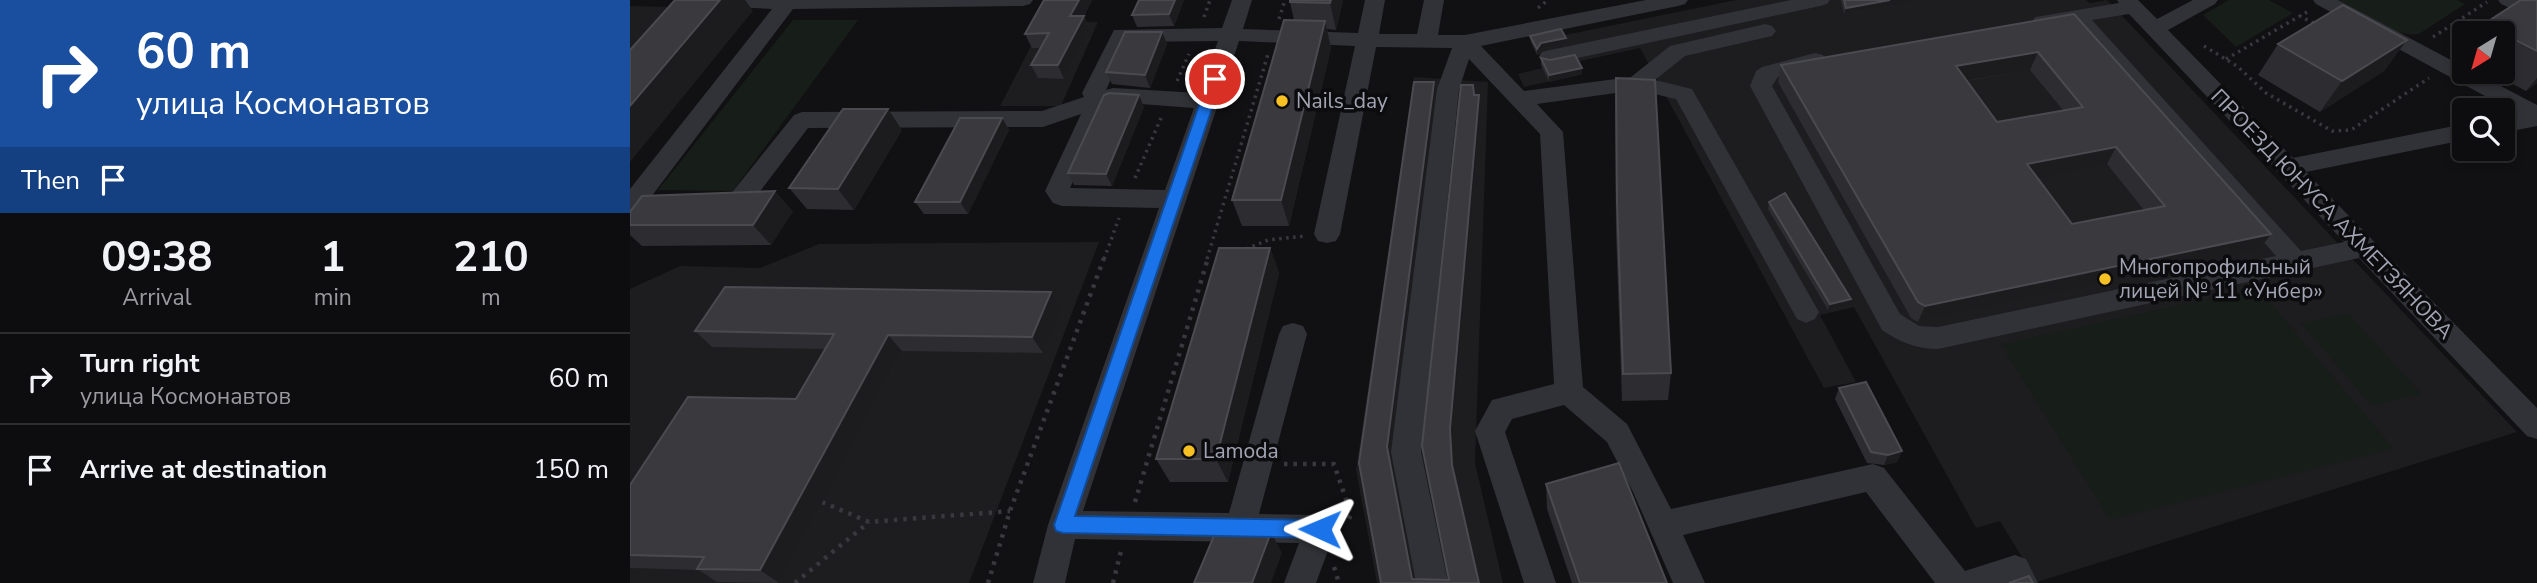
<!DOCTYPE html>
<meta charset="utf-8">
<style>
:root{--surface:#0d0c0e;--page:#161517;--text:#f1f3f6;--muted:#9a9b9e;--line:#2d2c2e}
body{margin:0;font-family:"Nunito Sans",sans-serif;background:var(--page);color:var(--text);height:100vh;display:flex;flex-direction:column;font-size:26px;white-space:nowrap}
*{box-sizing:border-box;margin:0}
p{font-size:23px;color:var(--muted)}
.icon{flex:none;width:38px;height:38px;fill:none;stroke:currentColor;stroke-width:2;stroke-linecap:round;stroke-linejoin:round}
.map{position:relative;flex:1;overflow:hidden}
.sheet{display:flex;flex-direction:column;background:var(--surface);width:630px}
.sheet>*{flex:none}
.guide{background:#1a4fa0;color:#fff;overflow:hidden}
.needle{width:46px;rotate:217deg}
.buttons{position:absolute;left:1822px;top:21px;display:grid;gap:14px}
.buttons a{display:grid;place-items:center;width:63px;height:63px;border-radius:7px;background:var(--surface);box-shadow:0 4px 10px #0003,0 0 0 2px var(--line);font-size:35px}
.pin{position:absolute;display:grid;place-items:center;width:60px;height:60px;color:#fff;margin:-30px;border:4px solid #fff;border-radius:50%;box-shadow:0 2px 7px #0007}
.me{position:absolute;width:77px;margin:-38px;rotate:271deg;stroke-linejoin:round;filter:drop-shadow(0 0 5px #0008)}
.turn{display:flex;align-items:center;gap:24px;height:147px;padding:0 21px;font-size:32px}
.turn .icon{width:91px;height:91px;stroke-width:2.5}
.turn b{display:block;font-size:49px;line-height:60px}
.then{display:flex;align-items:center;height:66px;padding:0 21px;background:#0003;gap:14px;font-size:26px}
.eta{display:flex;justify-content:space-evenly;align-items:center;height:119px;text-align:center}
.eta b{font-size:42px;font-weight:700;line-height:49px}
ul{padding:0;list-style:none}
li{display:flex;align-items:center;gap:21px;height:91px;padding:0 21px;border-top:2px solid var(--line)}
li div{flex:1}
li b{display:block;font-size:26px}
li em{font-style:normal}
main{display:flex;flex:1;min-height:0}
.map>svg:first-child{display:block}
.built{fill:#1d1c1f}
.green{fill:#171d18}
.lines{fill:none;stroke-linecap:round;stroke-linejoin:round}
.path-far1{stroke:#37393e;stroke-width:3.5;stroke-dasharray:2.5 4.5;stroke-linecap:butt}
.path{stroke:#37393e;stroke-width:4.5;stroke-dasharray:3.5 6;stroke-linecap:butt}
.minor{fill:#313237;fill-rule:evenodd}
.wall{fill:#2d2c30;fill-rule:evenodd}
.shaded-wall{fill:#1c1b1e}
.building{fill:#39393e;stroke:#4a4a50;stroke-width:2;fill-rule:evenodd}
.route{fill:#1a73e8;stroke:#114b97;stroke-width:2}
.poi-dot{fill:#f7c023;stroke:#0c0b0d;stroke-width:2.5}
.labels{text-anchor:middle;stroke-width:7;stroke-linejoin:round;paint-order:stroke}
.poi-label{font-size:21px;fill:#a1a5b3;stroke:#0c0b0d;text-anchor:start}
.street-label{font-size:21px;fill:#a1a5b3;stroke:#0c0b0d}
</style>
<main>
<section class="sheet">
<div class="guide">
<div class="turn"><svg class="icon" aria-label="right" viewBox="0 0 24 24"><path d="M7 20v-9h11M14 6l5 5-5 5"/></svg><div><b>60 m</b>улица Космонавтов</div></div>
<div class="then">Then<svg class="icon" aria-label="arrive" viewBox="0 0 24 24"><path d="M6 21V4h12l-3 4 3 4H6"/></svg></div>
</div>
<div class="eta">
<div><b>09:38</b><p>Arrival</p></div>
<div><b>1</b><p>min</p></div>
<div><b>210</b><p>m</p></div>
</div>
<ul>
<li><svg class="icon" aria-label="right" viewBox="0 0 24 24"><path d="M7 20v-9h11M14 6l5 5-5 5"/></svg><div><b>Turn right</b><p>улица Космонавтов</p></div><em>60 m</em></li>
<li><svg class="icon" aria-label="arrive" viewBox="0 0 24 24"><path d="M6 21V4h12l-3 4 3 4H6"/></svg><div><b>Arrive at destination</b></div><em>150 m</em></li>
</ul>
</section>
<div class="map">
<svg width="1907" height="583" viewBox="0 0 1907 583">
<rect width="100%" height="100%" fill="#111012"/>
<!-- built -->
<path class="built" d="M1106,0H1456L1460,3L1477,0L1887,432L1407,582L1370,521L1346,528L1224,307L1190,315L1226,382L1194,388L1010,48L946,62L952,74L894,87L888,74L916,67L901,42Z
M0,6L43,7L0,60Z
M468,22L431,106H370L413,23Z
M784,77L858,82L845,463L873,583H747L726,470Z
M469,242L339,583H0V289L50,266L130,268L189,244Z"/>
<!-- green -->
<path class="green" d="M1599,0H1639L1663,13L1606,47L1573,15Z
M1709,0H1827L1835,4L1789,34C1763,38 1731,12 1709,0Z
M163,20H228L103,191L28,190Z
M1628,288L1764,449L1480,520L1371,344Z
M1718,313L1791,394L1742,406L1671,323Z"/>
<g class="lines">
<!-- path-far1 -->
<path class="path-far1" d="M908,8L918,0
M1677,12L1670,16L1687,25
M574,17L580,0
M649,19L655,0
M1803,37L1857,2
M1574,46L1607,66L1636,93L1702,131L1721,130L1799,78
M1596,59L1670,16
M547,81L559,54
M505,178L531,118
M616,249L638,240L676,236
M474,259L489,218
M577,259L638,54"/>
<!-- path -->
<path class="path" d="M654,464H704L721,514L717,524
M192,502L239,522L380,511
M505,502L578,258
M704,567L709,583
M165,583L239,522
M358,583L380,511L474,258
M483,583L491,551"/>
<!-- minor -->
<path class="minor" d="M72,0H403L400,4L393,6L163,9L21,197L49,199L52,205L49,211L0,215V189L142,9L82,6L75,4Z
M602,0H622L613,29L728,33L735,0H755L749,34H787L794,0H814L808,35H835L1016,0H1058L1055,4L1048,6L851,46L894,91L1001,77L1040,46L1135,24L1142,26L1146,31L1142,36L1055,56L1025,80L1062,89L1185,305L1189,312L1185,319L1176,323L1167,319L1046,99L1007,90L907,104L933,132L953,387L997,424L1041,509L1243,464L1254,468L1335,571L1385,555L1396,559L1408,583H1305L1236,492L1053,535L1075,583H1043L1003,492L977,442L934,405L882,419L875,432L926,583H894L845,431L862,400L924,384L910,134L839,59L829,89L791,452L818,583H786L761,452L807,89L822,48L746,47L710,234L706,241L697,243L688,241L684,234L725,46L609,41L453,511L599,513L649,334L653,326L663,323L673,326L677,334L629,514L690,515L701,519L706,529L686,583H654L669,543L445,539L435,583H403L418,525L529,208L432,206L423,203L415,191L451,114L413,127L178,128L116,210L107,213L80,210L77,204L80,198L100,195L164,115L172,112L412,111L454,97L452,93L484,30L592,28ZM588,41L569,93L483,88L476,90L498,42ZM484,102L564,108L535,190L440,188L478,105Z
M1161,0H1200L1197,4L1190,6L920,64L912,62L909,57L912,52L920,50Z
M1487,0H1508L1527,19L1563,0H1588L1585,4L1538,30L1663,158L1834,124V140L1676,172L1907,408V439L1897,436L1729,258L1308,349C1287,349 1269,342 1252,330L1120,86L1126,71L1132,67L1185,53L1193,55L1196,60L1193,65L1148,77L1142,86L1270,314L1289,326L1308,327L1646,256L1442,23L1412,28L1405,27L1402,22L1405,17L1412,16L1489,3ZM1499,14L1714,242L1671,251L1462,20Z
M1683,0H1708L1834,67V72H1844L1907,105V126L1872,133V117L1888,114L1686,4Z
M1868,0H1894L1907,6V20L1871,4Z"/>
</g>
<!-- wall -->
<path class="wall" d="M414,0H462L454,16L460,30L434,79L408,78L401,65L411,48H402L395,34Z
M554,0L544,26L507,27L502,15Z
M713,0L706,30L697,29L701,48L659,226H612L602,200L664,20L660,2Z
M1211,0H1293L1214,14Z
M1907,0V83L1896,91L1860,72H1872V33H1847L1854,24Z
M1444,14L1641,234L1628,251L1288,322L1281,318L1148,82L1151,65ZM1400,70L1433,110L1367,122L1336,81ZM1477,164L1514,210L1442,224L1407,177Z
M532,32L537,44L520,88L482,84L476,72Z
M900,36L936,44L911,49L907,55L901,42Z
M1777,40L1754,71L1690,112L1628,75L1648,44Z
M1834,50V58L1829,55Z
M911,58L952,74L919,82L911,65Z
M986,78L1041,373L1038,400L992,401L986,232L985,108Z
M514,107L482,186L444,185L438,173Z
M372,118L379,130L338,214H294L285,202Z
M272,130L224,210L177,209L159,188Z
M1139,202L1219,305L1198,310L1138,209Z
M163,211L141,245L12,246L0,235V212Z
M640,248L649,273L598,482H540L526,459Z
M421,292L432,309L413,353L272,351L150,583L87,582L69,570L0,568V485L166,399L195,349L82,347L65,331Z
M1209,388L1272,451L1267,462L1254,465L1237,463L1205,399Z
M916,484L1037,583H942L917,509Z"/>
<!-- shaded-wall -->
<path class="shaded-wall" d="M90,0H115L123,11L0,162V106Z
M449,0H462L447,30L440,16Z
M545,0H554L544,26L539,14Z
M701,0H713L706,30L700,3Z
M1260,0H1293L1214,14L1216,8Z
M454,16L460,30L434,79L428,65Z
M695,21L701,48L659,226L651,200Z
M532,32L537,44L520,88L515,75Z
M936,38V44L911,49L907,55V49L911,43Z
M1777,40L1754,71L1690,112L1712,81Z
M1408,52L1400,70L1320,83L1326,66Z
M952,68V74L919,82V75Z
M1907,78V83L1896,91Z
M804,82L805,88L758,452L783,583L757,447Z
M509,95L514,107L482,186L476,174Z
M849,95L850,101L822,435L823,470L820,429Z
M258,109L272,130L224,210L208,189Z
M372,118L379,130L338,214L330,202Z
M1486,147L1477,164L1390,181L1397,164Z
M145,191L163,211L141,245L123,225Z
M1641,234L1628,251L1288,322L1295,306Z
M640,248L649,273L598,482L586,459Z
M421,292L432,309L413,353L402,337Z
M1221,299L1219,305L1198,310L1200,304Z
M258,335L272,351L150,583H149L130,570Z
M1272,451L1267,462L1254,465L1258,455Z
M641,532L652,553L641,583H622Z"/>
<!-- building -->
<path class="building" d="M45,0H90L0,106V50Z
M414,0H449L440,16H454L428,65H401L419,33L395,34Z
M509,0H545L539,14L502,15Z
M660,0H701L700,3L660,2Z
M1214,0H1260L1216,8Z
M1891,0H1907V51L1854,24Z
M1713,5L1777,40L1712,81L1648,44Z
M1444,14L1641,234L1295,306L1288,302L1151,65ZM1408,52L1453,107L1367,122L1326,66ZM1486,147L1535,206L1442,224L1397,164Z
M654,20L695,21L651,200H602Z
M931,29L936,38L911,43L907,49L900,36Z
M495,32H532L515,75L476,72Z
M945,55L952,68L919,75L911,58L920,60Z
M986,78L1025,80L1041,373L993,374L987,202Z
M784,82H804L757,447L782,579L819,580L792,446L831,85H843L844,95H849L820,429L822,465L849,583H751L729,463Z
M479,93L509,95L476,174L438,173L474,95Z
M213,109H258L208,189L159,188Z
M330,118H372L330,202H285Z
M145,191L123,225H0V212L12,196Z
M1155,193L1221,299L1200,304L1139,202Z
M589,248H640L586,459H526Z
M95,287L421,292L402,337L258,335L130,570L67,569L74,557L0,555V485L58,397L166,399L204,334L65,331Z
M1236,382L1272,451L1258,455L1241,452L1209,388Z
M989,463L1037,583H950L916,484Z
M589,524L641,532L622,583H564Z
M1399,576L1403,583H1379Z"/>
<!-- route -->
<path class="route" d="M585,74L592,79L445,516L690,520L697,523L700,529L697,535L690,538L433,533L426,531L424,525L578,79Z"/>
<!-- markers -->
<g class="poi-dot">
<circle cx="652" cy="101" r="7"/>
<circle cx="1475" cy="279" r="7"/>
<circle cx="559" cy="451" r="7"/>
</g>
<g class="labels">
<!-- poi labels -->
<g class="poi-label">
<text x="666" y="108">Nails_day</text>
<text x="1489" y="274">Многопрофильный<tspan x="1489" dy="24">лицей № 11 «Унбер»</tspan></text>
<text x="573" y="458">Lamoda</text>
</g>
<!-- street labels -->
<g class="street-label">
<text transform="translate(1702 214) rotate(46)" y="7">ПРОЕЗД ЮНУСА АХМЕТЗЯНОВА</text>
</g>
</g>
</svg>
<div class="buttons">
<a><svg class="needle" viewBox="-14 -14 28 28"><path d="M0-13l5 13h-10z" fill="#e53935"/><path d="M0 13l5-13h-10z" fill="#9a9b9e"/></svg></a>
<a><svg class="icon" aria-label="search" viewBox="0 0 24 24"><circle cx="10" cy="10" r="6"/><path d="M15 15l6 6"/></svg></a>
</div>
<div class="pin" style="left:585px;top:79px;background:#d93025"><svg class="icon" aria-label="arrive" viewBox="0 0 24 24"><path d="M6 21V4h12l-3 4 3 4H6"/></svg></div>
<svg class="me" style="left:690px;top:529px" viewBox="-20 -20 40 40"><path d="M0-17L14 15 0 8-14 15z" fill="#1a73e8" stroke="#fff" stroke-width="4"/></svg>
</div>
</main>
